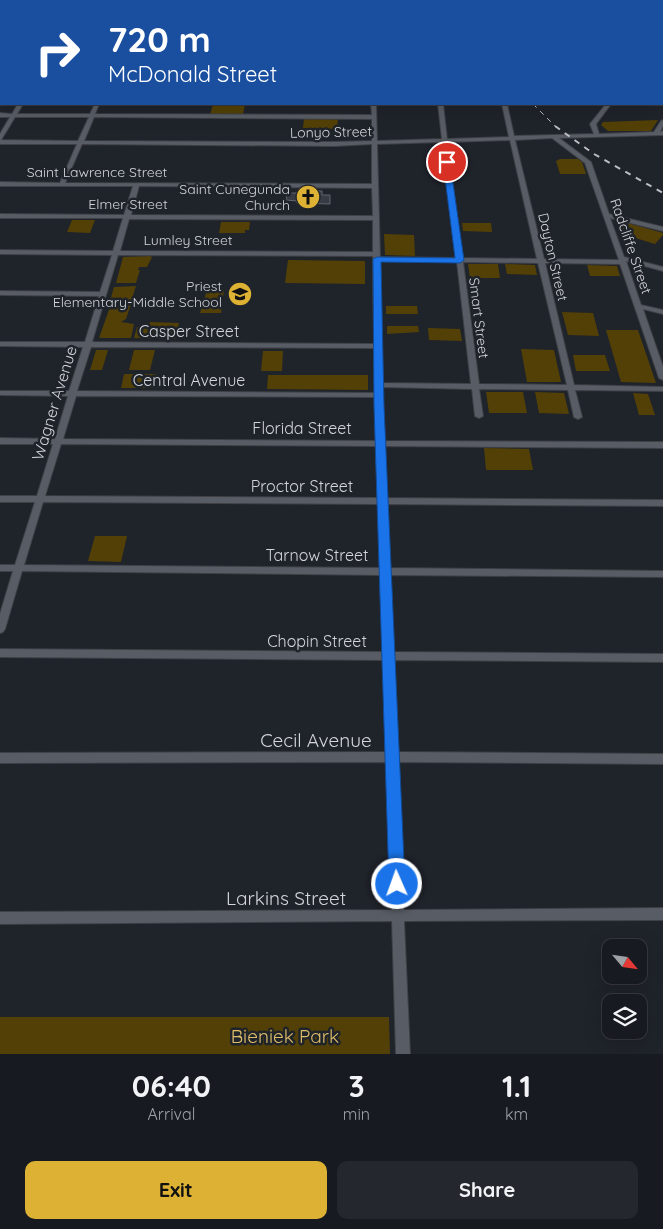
<!DOCTYPE html>
<meta charset="utf-8">
<style>
:root{--surface:#171a20;--page:#24272d;--text:#f1f3f6;--muted:#9ea1a5;--line:#36383e;--accent:#ddb133}
body{margin:0;font-family:Quicksand,sans-serif;background:var(--page);color:var(--text);height:100vh;display:flex;flex-direction:column;font-size:19px;white-space:nowrap}
*{box-sizing:border-box;margin:0}
p{font-size:16px;color:var(--muted)}
.icon{flex:none;width:28px;height:28px;fill:none;stroke:currentColor;stroke-width:2;stroke-linecap:round;stroke-linejoin:round}
.map{position:relative;height:1054px;overflow:hidden}
.panel{display:flex;flex-direction:column;background:var(--surface);flex:1}
.panel>*{flex:none}
.guide{position:absolute;left:0px;top:0px;width:664px;height:105px;box-shadow:0 5px 20px #0002,0 0 0 1px var(--line);background:#1a4fa0;color:#fff;overflow:hidden}
.needle{width:32px;rotate:119deg}
.buttons{position:absolute;left:602px;top:939px;display:grid;gap:10px}
.buttons a{display:grid;place-items:center;width:45px;height:45px;border-radius:10px;background:var(--surface);box-shadow:0 5px 20px #0002,0 0 0 1px var(--line);font-size:25px}
.pin{position:absolute;display:grid;place-items:center;width:42px;height:42px;color:#fff;margin:-21px;border:2px solid #fff;border-radius:50%;box-shadow:0 1px 5px #0007}
.me{position:absolute;width:55px;margin:-28px;rotate:358deg;stroke-linejoin:round;filter:drop-shadow(0 0 4px #0008)}
.turn{display:flex;align-items:center;gap:18px;height:105px;padding:0 25px;font-size:22px}
.turn .icon{width:65px;height:65px;stroke-width:2.5}
.turn b{display:block;font-size:35px;line-height:42px}
.eta{display:flex;justify-content:space-evenly;align-items:center;height:85px;text-align:center}
.eta b{font-size:30px;font-weight:800;line-height:35px}
.button{display:flex;gap:10px;margin-top:auto;padding:10px 25px}
.button a{flex:1;height:58px;border-radius:10px;background:var(--accent);color:#111;font-size:20px;font-weight:800;line-height:58px;text-align:center}
.button a+a{background:var(--page);color:var(--text)}
.map>svg:first-child{display:block}
.green{fill:#534006}
.building{fill:#373b43;stroke:#61656d}
.lines{fill:none;stroke-linecap:round;stroke-linejoin:round}
.minor-casing{stroke:#3e4046;stroke-width:2}
.highway-casing{stroke:#3e4046;stroke-width:2}
.minor{fill:#585c64;fill-rule:evenodd}
.highway{fill:#cfb060;fill-rule:evenodd}
.rail-far1{stroke:#bcbec4;stroke-width:1;stroke-dasharray:5 5;stroke-linecap:butt}
.rail{stroke:#bcbec4;stroke-width:2;stroke-dasharray:6 6;stroke-linecap:butt}
.route{fill:#1a73e8;stroke:#114b97}
.labels{text-anchor:middle;stroke-width:5;stroke-linejoin:round;paint-order:stroke}
.far-street-label{font-size:14px;fill:#d3d5da;stroke:#1f232a}
.far-poi-label{font-size:14px;fill:#d3d5da;stroke:#1f232a;text-anchor:end}
.street-label{font-size:16px;fill:#d3d5da;stroke:#1f232a}
.near-street-label{font-size:19px;fill:#d3d5da;stroke:#1f232a}
.near-park-label{font-size:19px;fill:#dfbe69;stroke:#1f232a}
</style>
<div class="map">
<svg width="663" height="1054" viewBox="0 0 663 1054">
<rect width="100%" height="100%" fill="#1f232a"/>
<!-- green -->
<path class="green" d="M213,105H245L243,114H210Z
M304,119H338L337,129L303,128Z
M658,120L651,131H608L601,125L603,122Z
M560,159H578L582,162L586,174H560L556,161Z
M72,220H95L90,233L67,232Z
M617,220L663,233V235L655,244L622,234Z
M221,222H250L249,230H245V233H219Z
M462,223H491L492,232L463,231Z
M384,234L414,235L415,256L385,255Z
M150,256L152,257L147,267H139L138,270H140L136,283H116L123,257Z
M288,260L365,261V284L285,283Z
M468,264H498L500,278H470Z
M505,264L535,265L537,275L507,274Z
M587,265L617,266L620,276H590Z
M136,286L131,302L110,301L114,287Z
M207,290H224L221,313H200Z
M111,304H131L126,319L121,322L134,324L131,338H99Z
M386,306H417L418,314H386Z
M562,312L593,313L599,336L568,335Z
M150,322L179,323L175,339L134,338L137,327L149,325Z
M387,326H418L419,332L387,334Z
M428,328L460,329L462,341L429,340Z
M606,330H638L656,383L621,382Z
M521,349L554,350L561,382H527Z
M96,350H108L102,370H90Z
M134,350H155L150,370H129Z
M263,351H283L282,371H261Z
M573,355H605L610,371H576Z
M124,374H156L153,388H121Z
M268,375H368V390L267,389Z
M486,392H523L527,413H489Z
M535,392L564,393L569,414L539,413Z
M633,393L648,394L655,415H639Z
M484,448L529,449L533,470H486Z
M95,536H127L121,562L88,561Z
M0,1017H389L390,1054H0Z"/>
<!-- building -->
<path class="building" d="M310,191H322V195H330V204L297,203V201L286,200L287,193H310Z"/>
<g class="lines">
<!-- minor casing -->
<g class="minor-casing">
<path id="minor" d="M0,10H1V12H0Z
M662,15H663V17H662Z
M0,27H1V29H0Z
M663,33V36H662V33Z
M0,46H1V48H0Z
M0,67H1V69H0Z
M0,90H1V92H0Z
M18,104H23L17,114H90L95,104H99L95,114L372,115L371,104H376L377,141L442,139L438,104H443L447,139L509,137L502,104H507L514,136L594,134L590,124L606,104H611L596,124L599,134L654,132L661,121L663,120V126L660,132L663,131V135L559,138L591,162L609,214L663,227V231L610,218L624,257L663,267V271L626,261L641,305L663,310V314L643,309L663,367V380L659,378L620,264L545,263L574,385L663,387V391L575,390L582,417L578,419L574,417L568,390L479,389L483,416L479,418L475,416L472,389L382,387L384,441L663,442V448L384,446L386,498L663,500V506L387,504L389,568L663,571V577L390,575L393,652L663,654V662L393,660L397,752L663,754V764L397,762L404,910L663,908V920L404,921L410,1054H396L392,921L0,924V912L392,910L387,762L0,763V753L386,752L383,660L0,657V649L383,652L380,575L22,571L5,629L3,632L0,633V614L13,571H0V565H15L35,502H0V496H37L53,444H0V438L55,439L68,396L0,395V391H69L83,347L0,346V342H85L99,296L0,295V291L100,292L112,255L0,254V250L113,251L123,218H0V214L124,215L133,186H0V182L60,183L77,144H0V134L10,117H0V113L12,114ZM15,117H89L78,141L1,140ZM94,117L372,119V141L334,142L84,141ZM552,138L585,163L619,260L544,259L515,140ZM510,140L537,259L462,258L447,142ZM442,142L456,258L380,257L377,144ZM82,144L334,146L372,144V184L65,183ZM139,186L372,188L373,216L131,215ZM129,219L373,220V252L120,251ZM118,255L373,256L374,344L92,342ZM380,261L457,262L471,384L382,383ZM463,262L538,263L567,385L479,384ZM91,347L374,348L375,393L77,391ZM76,396L375,397L376,441L63,439ZM61,444L376,446L378,498L45,496ZM43,502L378,504L380,568L24,565Z"/>
</g>
<!-- highway casing -->
<g class="highway-casing">
<path id="highway" d="M0,0H7L1,3Z"/>
</g>
<!-- minor -->
<use href="#minor" class="minor"/>
<!-- highway -->
<use href="#highway" class="highway"/>
<!-- rail-far1 -->
<path class="rail-far1" d="M533,104L556,127"/>
<!-- rail -->
<path class="rail" d="M555,126L594,154L663,193"/>
</g>
<!-- route -->
<path class="route" d="M447,159L450,162L464,260L460,263L381,262L384,406L405,884L402,889L397,891L392,889L389,884L374,406L373,259L377,257L455,258L443,162Z"/>
<!-- icons -->
<defs>
<g id="church-disc" transform="scale(1.25)"><circle r="9.5" fill="#ddb133" stroke="#1f232a"/><path d="M-1.2-6h2.4v3.5h3.3v2.4h-3.3V6h-2.4V-.1h-3.3v-2.4h3.3Z" fill="#111"/></g>
<g id="school-disc" transform="scale(1.25)"><circle r="9.5" fill="#ddb133" stroke="#1f232a"/><path d="M0-5L7-2L0 1L-7-2ZM-4 1L0 2.5L4 1V4Q0 6-4 4Z" fill="#111"/></g>
</defs>
<g fill-rule="evenodd">
<use href="#church-disc" x="308" y="197"/>
<use href="#school-disc" x="240" y="294"/>
</g>
<g class="labels">
<!-- far-street labels -->
<g class="far-street-label">
<text transform="translate(331 132) rotate(-1)" y="5">Lonyo Street</text>
<text x="97" y="177">Saint Lawrence Street</text>
<text x="128" y="209">Elmer Street</text>
<text x="188" y="245">Lumley Street</text>
<text transform="translate(631 246) rotate(71)" y="5">Radcliffe Street</text>
<text transform="translate(553 257) rotate(77)" y="5">Dayton Street</text>
<text transform="translate(479 318) rotate(83)" y="5">Smart Street</text>
</g>
<!-- far-poi labels -->
<g class="far-poi-label">
<text x="290" y="194">Saint Cunegunda<tspan x="290" dy="16">Church</tspan></text>
<text x="222" y="291">Priest<tspan x="222" dy="16">Elementary‑Middle School</tspan></text>
</g>
<!-- street labels -->
<g class="street-label">
<text x="189" y="337">Casper Street</text>
<text x="189" y="386">Central Avenue</text>
<text transform="translate(54 403) rotate(-73)" y="6">Wagner Avenue</text>
<text x="302" y="434">Florida Street</text>
<text x="302" y="492">Proctor Street</text>
<text x="317" y="561">Tarnow Street</text>
<text x="317" y="647">Chopin Street</text>
</g>
<!-- near-street labels -->
<g class="near-street-label">
<text x="316" y="747">Cecil Avenue</text>
<text x="286" y="905">Larkins Street</text>
</g>
<!-- near-park labels -->
<g class="near-park-label">
<text x="285" y="1043">Bieniek Park</text>
</g>
</g>
</svg>
<div class="buttons">
<a><svg class="needle" viewBox="-14 -14 28 28"><path d="M0-13l5 13h-10z" fill="#e53935"/><path d="M0 13l5-13h-10z" fill="#9ea1a5"/></svg></a>
<a><svg class="icon" aria-label="layers" viewBox="0 0 24 24"><path d="M12 4l9 5-9 5-9-5zM3 14l9 5 9-5"/></svg></a>
</div>
<div class="pin" style="left:447px;top:162px;background:#d93025"><svg class="icon" aria-label="arrive" viewBox="0 0 24 24"><path d="M6 21V4h12l-3 4 3 4H6"/></svg></div>
<svg class="me" style="left:397px;top:884px" viewBox="-20 -20 40 40"><circle r="17" fill="#1a73e8" stroke="#fff" stroke-width="3"/><path d="M0-11L8 9 0 5-8 9z" fill="#fff"/></svg>
<div class="guide">
<div class="turn"><svg class="icon" aria-label="right" viewBox="0 0 24 24"><path d="M7 20v-9h11M14 6l5 5-5 5"/></svg><div><b>720 m</b>McDonald Street</div></div>
</div>
</div>
<section class="panel">
<div class="eta">
<div><b>06:40</b><p>Arrival</p></div>
<div><b>3</b><p>min</p></div>
<div><b>1.1</b><p>km</p></div>
</div>
<div class="button"><a>Exit</a><a>Share</a></div>
</section>
